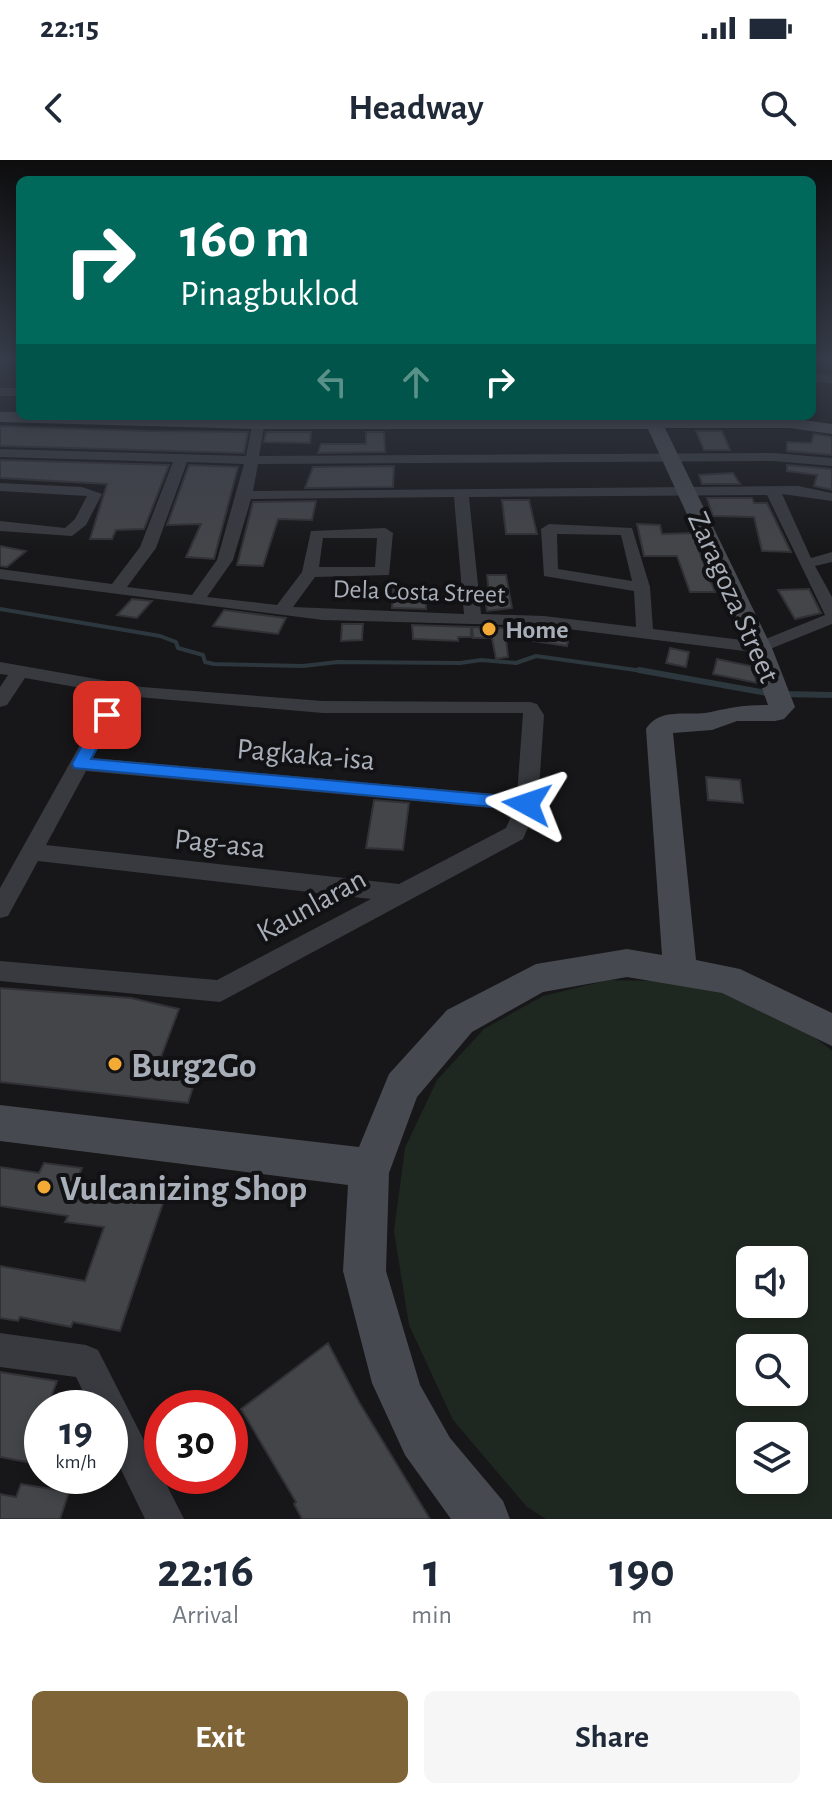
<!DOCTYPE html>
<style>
:root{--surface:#fff;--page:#f6f6f7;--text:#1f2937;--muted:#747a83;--accent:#7e6437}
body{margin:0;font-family:"Alegreya Sans",sans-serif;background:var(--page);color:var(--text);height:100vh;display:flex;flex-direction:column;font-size:30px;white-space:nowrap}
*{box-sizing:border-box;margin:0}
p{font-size:26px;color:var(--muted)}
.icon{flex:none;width:44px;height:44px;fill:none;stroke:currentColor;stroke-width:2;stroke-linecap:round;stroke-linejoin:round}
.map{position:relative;height:1359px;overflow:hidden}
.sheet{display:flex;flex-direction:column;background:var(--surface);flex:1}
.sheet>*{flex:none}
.banner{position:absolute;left:16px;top:16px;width:800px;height:244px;border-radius:12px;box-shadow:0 4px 12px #0003;background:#00695c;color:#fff;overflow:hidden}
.tools{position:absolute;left:736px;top:1086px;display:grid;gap:16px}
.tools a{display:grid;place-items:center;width:72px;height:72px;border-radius:12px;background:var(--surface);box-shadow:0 4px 12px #0003;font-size:40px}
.speed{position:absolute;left:24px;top:1230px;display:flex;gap:16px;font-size:40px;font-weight:700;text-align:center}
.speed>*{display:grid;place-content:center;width:104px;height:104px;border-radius:50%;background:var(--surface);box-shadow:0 4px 12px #0003;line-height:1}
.speed small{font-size:20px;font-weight:400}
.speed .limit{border:12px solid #d22;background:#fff;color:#111}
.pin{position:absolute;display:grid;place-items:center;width:68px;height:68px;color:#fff;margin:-34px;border-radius:16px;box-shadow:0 4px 12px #0006}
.me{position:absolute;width:88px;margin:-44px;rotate:275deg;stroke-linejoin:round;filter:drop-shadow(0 0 6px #0008)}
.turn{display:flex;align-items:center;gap:28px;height:168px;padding:0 32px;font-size:36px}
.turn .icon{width:104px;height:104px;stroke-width:2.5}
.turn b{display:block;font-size:56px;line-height:68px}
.lanes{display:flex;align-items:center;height:76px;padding:0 32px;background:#0003;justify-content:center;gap:40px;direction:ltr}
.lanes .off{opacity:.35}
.eta{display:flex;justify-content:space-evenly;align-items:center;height:136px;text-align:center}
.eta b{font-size:48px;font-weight:600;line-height:56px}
.primary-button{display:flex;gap:16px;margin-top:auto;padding:16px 32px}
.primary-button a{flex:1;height:92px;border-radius:12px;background:var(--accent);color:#fff;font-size:32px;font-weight:600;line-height:92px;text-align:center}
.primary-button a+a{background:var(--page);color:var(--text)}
.status{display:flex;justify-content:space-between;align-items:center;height:56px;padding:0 40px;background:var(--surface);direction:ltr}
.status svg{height:22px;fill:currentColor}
header{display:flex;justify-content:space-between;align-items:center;height:104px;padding:0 32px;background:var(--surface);font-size:36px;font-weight:600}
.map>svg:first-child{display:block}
.green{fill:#1f2820;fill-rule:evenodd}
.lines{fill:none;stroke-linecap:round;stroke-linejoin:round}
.stream-far1{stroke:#2d373e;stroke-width:4}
.stream{stroke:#2d373e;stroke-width:6}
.building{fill:#434549;stroke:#313136;stroke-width:2}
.street{fill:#383a3f;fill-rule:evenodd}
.secondary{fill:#46494f;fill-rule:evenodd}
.route{fill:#1a73e8;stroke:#114b97;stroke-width:2}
.poi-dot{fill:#f3ab36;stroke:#121215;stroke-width:3}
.labels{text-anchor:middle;stroke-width:8;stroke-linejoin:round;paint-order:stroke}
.far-street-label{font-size:26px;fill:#a9afb9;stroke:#121215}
.far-poi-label{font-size:26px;font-weight:bold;fill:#a9afb9;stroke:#121215;text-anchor:start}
.street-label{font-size:30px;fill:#a9afb9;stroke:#121215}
.near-poi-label{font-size:36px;font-weight:bold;fill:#a9afb9;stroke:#121215;text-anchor:start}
</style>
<div class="status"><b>22:15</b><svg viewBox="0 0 49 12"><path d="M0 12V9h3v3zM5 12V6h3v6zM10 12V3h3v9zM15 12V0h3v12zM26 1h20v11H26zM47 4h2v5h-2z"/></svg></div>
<header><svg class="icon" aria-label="back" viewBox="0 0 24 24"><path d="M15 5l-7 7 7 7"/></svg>Headway<svg class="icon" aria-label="search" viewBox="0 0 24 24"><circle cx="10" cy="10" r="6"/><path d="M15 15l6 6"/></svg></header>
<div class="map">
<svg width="832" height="1359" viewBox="0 0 832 1359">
<rect width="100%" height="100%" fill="#171719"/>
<!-- green -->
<path class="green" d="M609,820C632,821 656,820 678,823C727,829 795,859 832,891V1359H546L527,1347L453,1260L409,1165L394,1071L405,988L437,920L484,869L543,836ZM750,1100H794V1144H750ZM750,1188H794V1232H750ZM750,1276H794V1320H750Z"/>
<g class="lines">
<!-- stream-far1 -->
<path class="stream-far1" d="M0,449L160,476L176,482L178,488L203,495L205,502L214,504L303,506L338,502L460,503L481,500L516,503L536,496L650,512"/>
<!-- stream -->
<path class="stream" d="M639,510L772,534
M783,534L832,535"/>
</g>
<!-- building -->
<path class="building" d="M0,266L149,271L248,272L244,293L0,286Z
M696,271H722L730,290H704Z
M266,272H311L310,283L264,282Z
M366,272H384L385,292L318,293L321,284H366Z
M814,274L832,277V295L787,291V282L811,283Z
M0,300L169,305L144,369L116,370L112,379H90L107,324L0,318Z
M189,305L238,307L214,399L186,397L201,364L167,365Z
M787,305L832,309V330L814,326L817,315L787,311Z
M394,306L393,327L305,328L313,307Z
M733,313L740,324H702L699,315Z
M707,338H752L754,343H767L791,392L762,391L754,357L713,356Z
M502,340H529L537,374H506Z
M316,341L312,360L278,359L263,406L237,405L253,342Z
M637,364L660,365L662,374L692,373L715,432H690L677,396H644Z
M0,386L26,391L7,407L0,406Z
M487,415H506L512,448L487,451L484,433H489Z
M393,428H426V449L392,448Z
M809,429L821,453L795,459L778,430Z
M132,439L152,441L137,458L117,455Z
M224,450L286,458L278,474L213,466Z
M342,464H363L362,480L341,481Z
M412,465L471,467V477H458V481L413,479Z
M472,467L505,468L508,497L496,499L492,478H473Z
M537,469L570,472L567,486L533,481Z
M670,488L689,492L686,507L666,503Z
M717,499L751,506L757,523L713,514Z
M706,617L740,620L743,643L708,640Z
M374,640L409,643L403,690L366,688Z
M0,828L131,838L179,849L161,897L201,902L188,943L0,922Z
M44,1003L82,1008L74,1027L116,1033L120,1021L168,1028L120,1171L73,1162L71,1167L20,1157L18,1161L0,1158V1106L85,1121L104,1067L65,1062L68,1056L0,1046V1007L39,1013Z
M328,1183L359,1242L430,1359H302L294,1344L296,1342L241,1249Z
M0,1212L57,1221L47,1248H42V1289L33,1288L27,1302L0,1297Z
M21,1324L69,1332L60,1359H0V1334L16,1337Z"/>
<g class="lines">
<!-- street -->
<path class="street" d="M812,213L832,216V224L812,221Z
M0,228H20V236H0Z
M254,256H266L259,296L773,293L832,298V306L773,301L258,304L253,331L798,326L832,333V341L782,334L811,398L832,392V402L815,406L832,437V464L760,493L544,466L323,460L0,419V409L112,424L140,387L173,302L0,297V289L246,296ZM187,302L244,304L217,400L192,435L127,427L156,388ZM767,335L825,455L758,482L653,469L650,427L632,368L549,364L541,369L544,416L634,431L636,467L544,456L481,454L469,337ZM454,337L464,454L293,447L315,417L389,415L393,373L385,368L311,371L302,412L277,445L207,437L233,400L251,339ZM557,374L621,375L632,421L558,409ZM323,378H377L375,407H319Z
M0,323L82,327L102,334L86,365L72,376L0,371V361L65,368L75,359L87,336L0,331Z
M0,502L142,527L323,541L530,542L537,544L544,555L538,644L523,679L220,842L0,821V801L217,820L371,739L38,701L8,756L0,758V728L109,533L25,518L7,545L0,547V527L8,515L0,514ZM126,536L323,553H523L517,636L93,598ZM86,611L514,650L506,668L399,724L46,685Z
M0,1173L86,1185L98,1190L184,1359H145L110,1287V1248H91L76,1217L0,1207Z"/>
<!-- secondary -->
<path class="secondary" d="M0,252H20V256L790,258L832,264V274L790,268H665L772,488L795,547L784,559L775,561H737L712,570L673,573L696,800L740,809L832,853V886L722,833L627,817L543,832L472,872L417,937L389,1013L386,1111L420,1225L450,1278L503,1341L510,1359H451L405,1295L372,1223L343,1111L348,1025L0,981V945L359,987L389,914L447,850L536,804L627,789L662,795L646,569C660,546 690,557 711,552C733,547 746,545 768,545L748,488L648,269H259L0,262Z"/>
</g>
<!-- sky -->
<linearGradient id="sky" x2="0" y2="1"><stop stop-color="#0d0d0e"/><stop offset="0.51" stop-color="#363c49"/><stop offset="1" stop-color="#363c49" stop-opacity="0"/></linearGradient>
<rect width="832" height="391" fill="url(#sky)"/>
<!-- route -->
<path class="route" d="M107,550L115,555L91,599L527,638L536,644L527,650L74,608L72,604L101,551Z"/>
<!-- markers -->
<g class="poi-dot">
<circle cx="489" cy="469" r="8"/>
<circle cx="115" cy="904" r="8"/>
<circle cx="44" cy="1027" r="8"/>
</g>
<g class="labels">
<!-- far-street labels -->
<g class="far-street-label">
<text transform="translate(419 431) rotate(2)" y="9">Dela Costa Street</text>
</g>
<!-- far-poi labels -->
<g class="far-poi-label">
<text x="505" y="478">Home</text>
</g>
<!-- street labels -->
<g class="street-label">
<text transform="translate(734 437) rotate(66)" y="10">Zaragoza Street</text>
<text transform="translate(306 594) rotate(5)" y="10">Pagkaka-isa</text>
<text transform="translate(220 683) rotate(6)" y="10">Pag-asa</text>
<text transform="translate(311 745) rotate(-29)" y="10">Kaunlaran</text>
</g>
<!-- near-poi labels -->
<g class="near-poi-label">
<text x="131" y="917">Burg2Go</text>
<text x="60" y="1040">Vulcanizing Shop</text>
</g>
</g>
</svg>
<div class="tools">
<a><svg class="icon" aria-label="sound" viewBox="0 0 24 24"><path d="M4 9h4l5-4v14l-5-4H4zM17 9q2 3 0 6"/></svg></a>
<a><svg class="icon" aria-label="search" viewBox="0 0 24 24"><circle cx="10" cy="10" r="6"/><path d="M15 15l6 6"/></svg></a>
<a><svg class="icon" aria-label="layers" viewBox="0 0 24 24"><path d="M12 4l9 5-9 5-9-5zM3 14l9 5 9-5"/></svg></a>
</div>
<div class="speed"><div>19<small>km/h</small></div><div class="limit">30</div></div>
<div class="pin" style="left:107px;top:555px;background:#d93025"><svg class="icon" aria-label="arrive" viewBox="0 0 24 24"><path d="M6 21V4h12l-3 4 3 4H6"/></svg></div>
<svg class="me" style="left:527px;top:644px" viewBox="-20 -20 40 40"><path d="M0-17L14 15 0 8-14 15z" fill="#1a73e8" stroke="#fff" stroke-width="4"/></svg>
<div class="banner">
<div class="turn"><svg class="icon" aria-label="right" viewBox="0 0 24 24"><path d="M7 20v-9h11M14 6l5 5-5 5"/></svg><div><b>160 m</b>Pinagbuklod</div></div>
<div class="lanes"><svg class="icon off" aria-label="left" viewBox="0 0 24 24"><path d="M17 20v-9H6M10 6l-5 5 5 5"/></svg><svg class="icon off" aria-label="ahead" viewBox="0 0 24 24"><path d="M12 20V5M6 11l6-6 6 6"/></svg><svg class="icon" aria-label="right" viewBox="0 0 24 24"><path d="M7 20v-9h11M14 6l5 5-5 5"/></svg></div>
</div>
</div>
<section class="sheet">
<div class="eta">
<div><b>22:16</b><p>Arrival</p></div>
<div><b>1</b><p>min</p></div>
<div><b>190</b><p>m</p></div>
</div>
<div class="primary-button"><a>Exit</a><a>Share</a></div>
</section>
